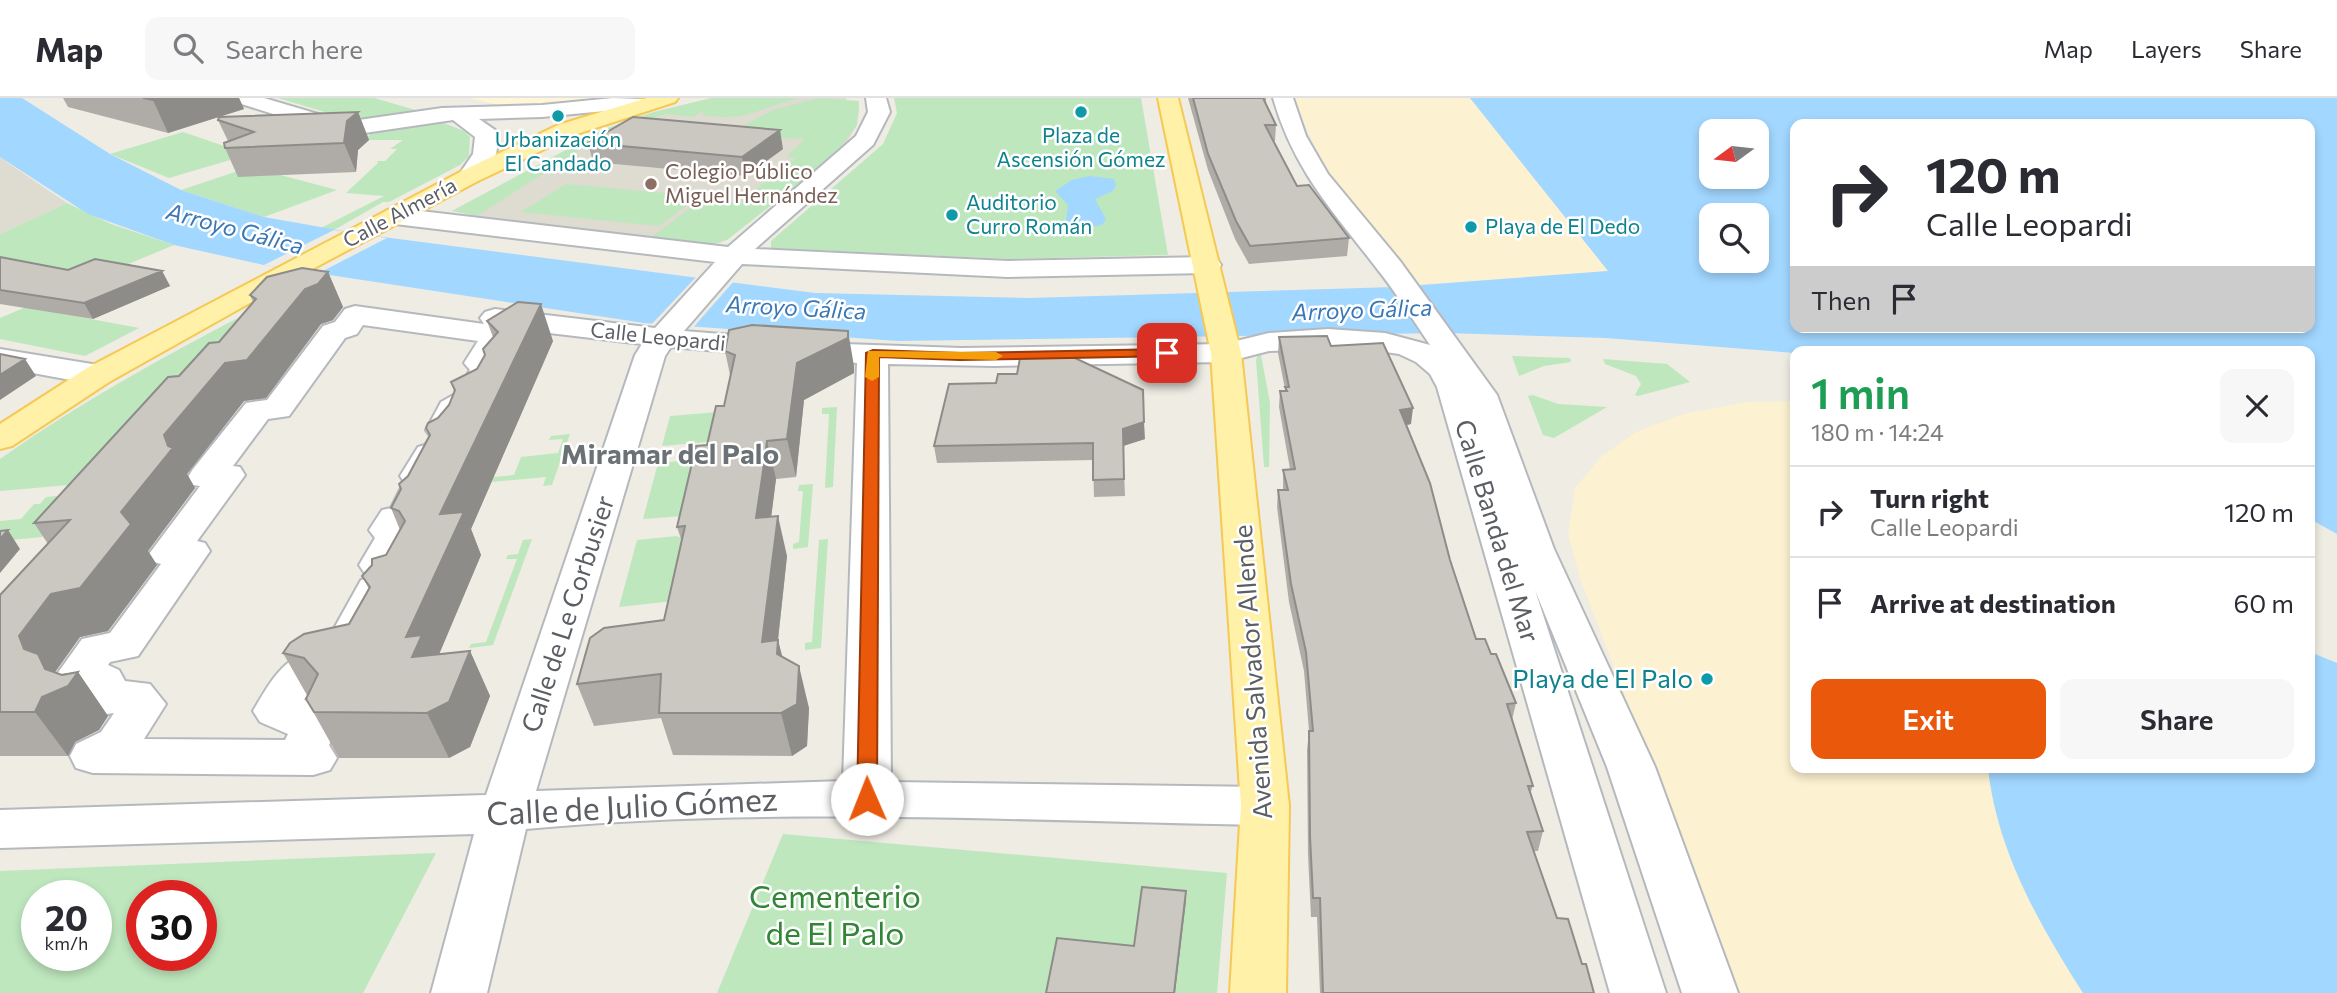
<!DOCTYPE html>
<meta charset="utf-8">
<style>
:root{--surface:#fff;--page:#f7f7f7;--text:#2b2b33;--muted:#7c7c81;--line:#e1e1e2;--accent:#ea580c}
body{margin:0;font-family:Commissioner,sans-serif;background:var(--page);color:var(--text);height:100vh;display:flex;flex-direction:column;font-size:26px;white-space:nowrap}
*{box-sizing:border-box;margin:0}
p{font-size:23px;color:var(--muted)}
.icon{flex:none;width:38px;height:38px;fill:none;stroke:currentColor;stroke-width:2;stroke-linecap:round;stroke-linejoin:round}
.map{position:relative;flex:1;overflow:hidden}
.side{position:absolute;left:1790px;top:248px;width:525px;height:427px;display:flex;flex-direction:column;background:var(--surface);border-radius:14px;box-shadow:0 4px 10px #0003}
.side>*{flex:none}
.guide{position:absolute;left:1790px;top:21px;width:525px;height:214px;border-radius:14px;box-shadow:0 4px 10px #0003;background:#fff;color:var(--text);overflow:hidden}
.needle{width:46px;rotate:255deg}
.controls{position:absolute;left:1699px;top:21px;display:grid;gap:14px}
.controls a{display:grid;place-items:center;width:70px;height:70px;border-radius:14px;background:var(--surface);box-shadow:0 4px 10px #0003;font-size:35px}
.speed{position:absolute;left:21px;top:782px;display:flex;gap:14px;font-size:35px;font-weight:700;text-align:center}
.speed>*{display:grid;place-content:center;width:91px;height:91px;border-radius:50%;background:var(--surface);box-shadow:0 4px 10px #0003;line-height:1}
.speed small{font-size:18px;font-weight:400}
.speed .limit{border:10px solid #d22;background:#fff;color:#111}
.pin{position:absolute;display:grid;place-items:center;width:60px;height:60px;color:#fff;margin:-30px;border-radius:14px;box-shadow:0 4px 10px #0006}
.me{position:absolute;width:77px;margin:-38px;rotate:359deg;stroke-linejoin:round;filter:drop-shadow(0 0 5px #0008)}
.turn{display:flex;align-items:center;gap:24px;height:147px;padding:0 21px;font-size:32px}
.turn .icon{width:91px;height:91px;stroke-width:2.5}
.turn b{display:block;font-size:49px;line-height:60px}
.then{display:flex;align-items:center;height:66px;padding:0 21px;background:#0003;gap:14px;font-size:26px}
.round{display:grid;place-items:center;flex:none;width:74px;height:74px;border-radius:14px;background:var(--page)}
.headline{display:flex;align-items:center;justify-content:space-between;height:119px;padding:0 21px}
h1{font-size:42px;font-weight:600;line-height:52px;color:#1e9e55}
.button{display:flex;gap:14px;margin-top:auto;padding:14px 21px}
.button a{flex:1;height:80px;border-radius:14px;background:var(--accent);color:#fff;font-size:28px;font-weight:600;line-height:80px;text-align:center}
.button a+a{background:var(--page);color:var(--text)}
ul{padding:0;list-style:none}
li{display:flex;align-items:center;gap:21px;height:91px;padding:0 21px;border-top:2px solid var(--line)}
li div{flex:1}
li b{display:block;font-size:26px}
li em{font-style:normal}
header{display:flex;align-items:center;gap:42px;box-sizing:border-box;height:98px;padding:0 35px;background:var(--surface);border-bottom:2px solid var(--line)}
header strong{font-size:33px}
nav{display:flex;gap:38px;margin-inline-start:auto;font-size:24px}
.search{width:490px;height:63px;background:var(--page);display:flex;align-items:center;gap:18px;box-sizing:border-box;padding:0 24px;border-radius:14px;color:var(--muted);font-size:26px}
.map>svg:first-child{display:block}
.commercial{fill:#fff6d7}
.education{fill:#dedbd1}
.green{fill:#bee7be;fill-rule:evenodd}
.sand{fill:#fcf1d0}
.water{fill:#a2d7ff;fill-rule:evenodd}
.pier{fill:#eeece3}
.lines{fill:none;stroke-linecap:round;stroke-linejoin:round}
.minor-casing{stroke:#b5b9be;stroke-width:4}
.major-casing{stroke:#f6c854;stroke-width:4}
.minor{fill:#fff;fill-rule:evenodd}
.major{fill:#fff1a7;fill-rule:evenodd}
.wall{fill:#afaca7}
.shaded-wall{fill:#8e8c88}
.building{fill:#cbc8c2;stroke:#8e8c88;stroke-width:2}
.route{fill:#ea580c;stroke:#983908;stroke-width:2}
.slow{fill:#f59e0b}
.culture-dot{fill:#0f9aa8;stroke:#fff;stroke-width:2.5}
.education-dot{fill:#8d6e63;stroke:#fff;stroke-width:2.5}
.labels{text-anchor:middle;stroke-width:5;stroke-linejoin:round;paint-order:stroke}
.far-culture-label{font-size:21px;fill:#0d838f;stroke:#fff}
.far-education-label{font-size:21px;fill:#785e54;stroke:#fff;text-anchor:start}
.far-street-label{font-size:21px;fill:#5b5f64;stroke:#fff}
.far-water-label{font-size:23px;font-style:italic;fill:#3b77b5;stroke:#fff}
.street-label{font-size:26px;fill:#5b5f64;stroke:#fff}
.culture-label{font-size:26px;fill:#0d838f;stroke:#fff;text-anchor:end}
.neighbourhood-label{font-size:28px;font-weight:bold;fill:#6c7176;stroke:#fff}
.near-street-label{font-size:32px;fill:#5b5f64;stroke:#fff}
.near-park-label{font-size:32px;fill:#318535;stroke:#fff}
</style>
<header>
<strong>Map</strong>
<div class="search"><svg class="icon" aria-label="search" viewBox="0 0 24 24"><circle cx="10" cy="10" r="6"/><path d="M15 15l6 6"/></svg>Search here</div>
<nav><a>Map</a><a>Layers</a><a>Share</a></nav>
</header>
<div class="map">
<svg width="2337" height="895" viewBox="0 0 2337 895">
<rect width="100%" height="100%" fill="#eeece3"/>
<!-- commercial -->
<path class="commercial" d="M470,0H617L528,8L498,7Z"/>
<!-- education -->
<path class="education" d="M712,0H846L848,3H859V13L857,27L847,44L720,145L709,147L512,124L452,113L605,31L654,14Z
M0,59L8,65L67,105L0,136Z"/>
<!-- green -->
<path class="green" d="M278,0H374L426,15L358,24Z
M712,0H800C758,10 748,24 702,17L705,15L701,14L693,19L666,16L611,32L477,118L452,113L605,31L654,14Z
M818,0L859,3L857,27L833,59L727,142L709,147L649,141L701,102L738,105L796,60L786,59L805,41L755,38L735,32L773,12Z
M894,0H1141L1168,157L1008,161L771,150V143L883,46L897,15Z
M290,24L314,33L248,60L230,62L169,80L110,56L183,34L227,49L284,31L277,28Z
M441,24L464,33L470,39L469,58L460,67L389,104H383L334,132L321,130L384,98L346,95L378,65L377,63H385L397,51H390L403,42H364L374,33Z
M250,69L337,92L264,119L181,92Z
M566,86L699,98L659,128L521,114Z
M67,105L111,126L174,147L85,184L0,166V136Z
M266,205L92,385L0,393V361C85,301 174,253 266,205Z
M26,209L139,230L85,258L0,241V220Z
M1260,252L1270,305L1269,369H1264L1256,262Z
M1512,258L1570,260L1571,264L1544,268L1519,278Z
M1603,261L1667,266L1690,284L1638,298L1635,297L1641,286L1636,278L1605,266Z
M1533,297L1558,306L1607,309L1554,340L1543,337L1528,298Z
M837,309L833,389L825,390L829,316H822V310Z
M730,313L718,343L662,348L670,318Z
M570,336L552,387L543,388L546,379L492,384L494,379L514,377L521,359L558,355L563,341L549,342L551,338Z
M714,360L683,418L643,421L658,365Z
M813,386L808,449L793,451V446L799,444L803,393H798L799,387Z
M79,396L42,439L0,443V423L21,421L34,406H40L46,399Z
M677,438L683,441V502L619,509L637,442Z
M532,441L493,547L469,550L471,546L486,544L517,461H506L508,457L518,456L523,442Z
M828,441L821,550L805,552V545L812,544L819,442Z
M783,736L1227,775L1217,895H717Z
M436,755L363,895H0V773ZM37,798H96V858H37ZM142,798H201V858H142Z"/>
<!-- sand -->
<path class="sand" d="M1292,0H1470L1609,173L1411,187L1326,72Z
M1795,303L1796,670H1988C1997,753 2039,826 2083,895H1739L1581,483L1568,437L1575,390L1602,358L1636,334L1683,316L1746,304Z"/>
<!-- water -->
<path class="water" d="M0,0H22L110,56L181,92L264,119L360,136L815,195L1030,200L1395,189L1608,173L1470,0H2337V436L2310,421V254L1795,255L1606,240L1446,235L898,243L644,225L264,167L174,147L88,116L0,59ZM1796,26H2310V229H1796ZM1712,33H1757V79H1712ZM1712,117H1757V163H1712Z
M1089,78L1114,81L1116,87L1113,93L1095,101L1106,121L1102,127L1078,131L1066,124L1068,107L1055,93L1072,82Z
M2310,554L2337,565V895H2083C2039,826 1997,753 1988,670H2310Z"/>
<!-- pier -->
<path class="pier" d="M334,132L387,140L319,175L264,167Z
M697,178L735,182L691,232L649,229Z"/>
<g class="lines">
<!-- minor casing -->
<g class="minor-casing">
<path id="minor" d="M232,0H264L345,24L442,10L542,7L613,0L667,2L657,8L542,19L479,21L495,32L498,45L496,56L478,83H462L458,78L473,56L475,39L453,22L344,38L235,4Z
M866,0H886L890,14L873,47L755,151L1008,163L1207,159L1217,161L1221,167L1217,173L1207,175L1008,179L742,166L684,233L844,246L961,250L1224,246L1269,235L1328,231L1385,235L1430,247C1413,222 1397,196 1378,172C1333,113 1294,73 1273,0H1293L1306,38L1328,76L1400,163L1497,297L1554,451L1655,669L1738,895H1682L1607,669L1535,492L1666,895H1610L1437,289L1430,276L1416,264L1399,256L1358,250L1269,253L1226,264L994,268L888,266L891,684L1265,689L1282,695L1289,708L1282,721L1265,727C1020,723 770,708 526,731L487,895H431L474,736L0,750V712L486,697L635,257L642,246L524,232L529,239C521,251 504,249 497,261L509,271L501,284L493,289L497,295L489,309L466,320L463,324L468,331C464,345 458,360 443,364L440,371L444,377L424,419L414,428L417,432L406,454L416,457L422,465L404,499L390,503L391,509L380,522L389,532L369,570L327,578L313,588L304,602L327,607L341,623L329,647L337,660L330,672L313,677L93,675L76,670L70,658L76,646L101,634L114,615L93,618L77,613L71,602L73,598L58,594L52,583L82,541L110,535L161,466L154,464L149,456L200,388L193,387L188,379L193,371L246,305L267,302L323,228L335,224L345,211L355,208L484,226L480,220L485,214L495,211L655,230L715,164L395,126L386,123L382,118L386,113L395,110L728,149L856,38L868,14ZM363,227L478,243L464,265L470,272L457,295L441,304L426,332L431,339L425,347L418,349L400,378L404,384L391,410L382,412L369,432L375,440L359,467L365,476L376,478L361,482L332,534L341,544L339,547C288,554 278,570 253,613L260,624L288,636L285,642L144,641L166,606L150,586L125,583L119,572L108,567L110,564L138,558L210,453L205,445L197,443L245,377L240,369L233,368L268,321L289,318L345,240L357,236ZM671,249L857,265L843,683L536,693L665,258Z
M0,251L98,267L109,270L114,277L109,284L98,287L0,269Z"/>
</g>
<!-- major casing -->
<g class="major-casing">
<path id="major" d="M647,0H678L675,4L574,37L478,83L271,193L109,284L12,348L0,351V326L87,270L462,73L558,27Z
M1158,0H1178L1241,255L1289,708L1286,895H1230L1241,708L1211,255Z"/>
</g>
<!-- minor -->
<use href="#minor" class="minor"/>
<!-- major -->
<use href="#major" class="major"/>
</g>
<!-- wall -->
<path class="wall" d="M63,0H239L244,11L168,35L68,9Z
M1188,0H1266V4H1265L1276,27L1275,43H1273L1297,88L1349,140L1347,158L1249,166L1235,141L1208,72Z
M358,14L369,42L358,52L356,74L238,79L225,50L228,43L218,22Z
M588,45L783,51L746,78L593,64Z
M0,159L68,172L162,173L170,188L93,221L0,206Z
M328,174L343,209L333,222L321,226L266,300L244,303L187,376L195,390L148,453L157,467L108,533L80,539L55,574L62,577L78,574L108,618L99,632L75,644L68,658H0V497L48,446L34,425L179,278L219,244L253,204L250,197Z
M487,223L553,243L471,431L481,457L439,556L470,553L490,598L470,649L449,660H339L306,601L308,599L283,555L349,526L369,491L362,478L386,457L400,432L391,410L438,320L449,307L454,293L451,284L477,271L485,258L493,239Z
M1279,239L1331,248L1411,326L1406,327L1476,541L1491,556L1516,605L1512,622L1533,688L1530,696L1543,733L1538,753H1533L1557,820L1582,866L1594,895H1320L1317,819H1311L1308,757L1307,652L1309,633L1304,573L1289,504L1277,409L1278,392H1283V372L1290,371L1279,309L1280,293H1285V291L1278,255Z
M725,253L854,268V275L804,302L796,379L776,381L771,419L787,458L778,543L782,559L809,610L807,648L792,658L673,657L661,620L594,628L577,586L664,522L682,444L677,429L707,347L724,308L730,277Z
M996,285L1145,341L1123,348L1125,398L1094,399L1093,362L937,365L934,348Z"/>
<!-- shaded-wall -->
<path class="shaded-wall" d="M161,0H239L244,11L168,35L153,2Z
M358,14L369,42L358,52L356,74L344,45L347,23Z
M780,32L783,51L746,78L742,59Z
M162,173L170,188L93,221L84,205Z
M328,174L343,209L333,222L321,226L266,300L244,303L187,376L195,390L148,453L157,467L108,533L80,539L53,577L78,574L108,618L99,632L75,644L68,658L35,614L19,538L51,496L121,414L164,337L225,265L305,191Z
M541,206L553,243L471,431L481,457L435,566L412,559L406,539L440,416Z
M848,233L854,268V275L804,302L796,379L787,341L797,265Z
M25,261L36,278L0,302V277Z
M1413,310L1411,326L1398,329L1400,312Z
M1144,324L1145,341L1123,348V331Z
M767,343L776,381L766,460L756,420Z
M778,418L787,458L773,586L762,544Z
M8,432L20,451L0,475V441Z
M778,542L789,584L777,556Z
M470,553L490,598L470,649L449,660L427,615Z
M799,568L809,610L807,648L792,658L781,615Z
M1186,793V803L1175,895H1174Z"/>
<!-- building -->
<path class="building" d="M143,0H161L153,2Z
M1193,0H1263L1276,27H1265L1297,88L1309,87L1349,140L1250,148L1236,123L1208,56Z
M358,14L347,23L344,45L225,50L224,45L254,34L218,22L219,19Z
M633,19L780,32L742,59L588,45Z
M0,159L68,172L95,161L162,173L84,205L0,192Z
M302,170L328,174L318,186L305,191L247,262L225,265L164,337L168,348L173,350L121,414L131,426L80,490L51,496L19,538L24,551L38,556L45,571L62,577L78,574L68,588L42,599L35,614H0V497L70,422L34,425L168,279L179,278L209,245L219,244L256,201L250,197L267,179Z
M518,204L541,206L440,416L464,414L406,539L422,537L412,559L470,553L449,604L427,615L314,614L306,601L318,576L304,560L283,555L290,545L304,536L349,526L370,489L362,478L372,467V461L386,457L405,423L399,413L391,410L401,391L399,386L408,378L430,337L426,330L428,325L438,320L449,307L455,292L451,284L477,271L485,257L483,251L498,234L487,223Z
M752,227L848,233V240L797,265L787,341L767,343L762,380L756,420L778,418L762,544L778,542L777,556L799,568L797,606L781,615H659L661,576L577,586L590,540L604,530L664,522L685,428L677,429L696,348L707,347L716,308H724L735,257L725,253L729,232Z
M1327,238L1331,248L1383,245L1413,310L1400,312L1430,385L1450,462L1476,541H1485L1491,556H1496L1516,605L1507,606L1533,688H1528L1543,733L1527,734L1557,820L1568,821L1582,866H1586L1594,895H1323L1320,800H1313L1310,738L1309,633H1313L1306,554L1291,486L1278,392H1288L1283,372L1295,371L1280,293H1287L1285,289H1289L1279,239Z
M0,256L25,261L0,277Z
M1020,260H1075L1143,292L1144,324L1123,331L1124,381L1093,382V345L934,348L949,286L996,285L998,276H1017Z
M8,432L0,441V433Z
M1142,789L1186,793L1174,895H1046L1057,840L1134,848Z"/>
<!-- route -->
<path class="route" d="M1167,251L1172,252V258L960,262L879,259L877,701L874,706H859L857,701L866,255L873,252L960,255Z"/>
<!-- slow -->
<path class="slow" d="M868,253L996,254L1003,258L996,262L879,259V279L872,283L865,279Z"/>
<!-- markers -->
<g class="culture-dot">
<circle cx="1081" cy="14" r="7"/>
<circle cx="558" cy="18" r="7"/>
<circle cx="952" cy="117" r="7"/>
<circle cx="1471" cy="129" r="7"/>
<circle cx="1707" cy="581" r="7"/>
</g>
<circle class="education-dot" cx="651" cy="86" r="7"/>
<g class="labels">
<!-- far-culture labels -->
<g class="far-culture-label">
<text x="1081" y="45">Plaza de<tspan x="1081" dy="24">Ascensión Gómez</tspan></text>
<text x="558" y="49">Urbanización<tspan x="558" dy="24">El Candado</tspan></text>
<text x="966" y="112" text-anchor="start">Auditorio<tspan x="966" dy="24">Curro Román</tspan></text>
<text x="1485" y="136" text-anchor="start">Playa de El Dedo</text>
</g>
<!-- far-education labels -->
<g class="far-education-label">
<text x="665" y="81">Colegio Público<tspan x="665" dy="24">Miguel Hernández</tspan></text>
</g>
<!-- far-street labels -->
<g class="far-street-label">
<text transform="translate(400 115) rotate(-28)" y="7">Calle Almería</text>
<text transform="translate(658 239) rotate(6)" y="7">Calle Leopardi</text>
</g>
<!-- far-water labels -->
<g class="far-water-label">
<text transform="translate(235 131) rotate(15)" y="8">Arroyo Gálica</text>
<text transform="translate(796 210) rotate(3)" y="8">Arroyo Gálica</text>
<text transform="translate(1362 212) rotate(-2)" y="8">Arroyo Gálica</text>
</g>
<!-- street labels -->
<g class="street-label">
<text transform="translate(1497 433) rotate(73)" y="9">Calle Banda del Mar</text>
<text transform="translate(568 516) rotate(-72)" y="9">Calle de Le Corbusier</text>
<text transform="translate(1253 574) rotate(-94)" y="9">Avenida Salvador Allende</text>
</g>
<!-- culture labels -->
<g class="culture-label">
<text x="1693" y="590">Playa de El Palo</text>
</g>
<!-- neighbourhood labels -->
<g class="neighbourhood-label">
<text x="670" y="366">Miramar del Palo</text>
</g>
<!-- near-street labels -->
<g class="near-street-label">
<text transform="translate(632 709) rotate(-3)" y="11">Calle de Julio Gómez</text>
</g>
<!-- near-park labels -->
<g class="near-park-label">
<text x="835" y="810">Cementerio<tspan x="835" dy="37">de El Palo</tspan></text>
</g>
</g>
</svg>
<div class="controls">
<a><svg class="needle" viewBox="-14 -14 28 28"><path d="M0-13l5 13h-10z" fill="#e53935"/><path d="M0 13l5-13h-10z" fill="#7c7c81"/></svg></a>
<a><svg class="icon" aria-label="search" viewBox="0 0 24 24"><circle cx="10" cy="10" r="6"/><path d="M15 15l6 6"/></svg></a>
</div>
<div class="speed"><div>20<small>km/h</small></div><div class="limit">30</div></div>
<div class="pin" style="left:1167px;top:255px;background:#d93025"><svg class="icon" aria-label="arrive" viewBox="0 0 24 24"><path d="M6 21V4h12l-3 4 3 4H6"/></svg></div>
<svg class="me" style="left:867px;top:701px" viewBox="-20 -20 40 40"><circle r="19" fill="#fff"/><path d="M0-13L10 11 0 6-10 11z" fill="#ea580c"/></svg>
<div class="guide">
<div class="turn"><svg class="icon" aria-label="right" viewBox="0 0 24 24"><path d="M7 20v-9h11M14 6l5 5-5 5"/></svg><div><b>120 m</b>Calle Leopardi</div></div>
<div class="then">Then<svg class="icon" aria-label="arrive" viewBox="0 0 24 24"><path d="M6 21V4h12l-3 4 3 4H6"/></svg></div>
</div>
<section class="side">
<div class="headline"><div><h1>1 min</h1><p>180 m · 14:24</p></div><a class="round"><svg class="icon" aria-label="close" viewBox="0 0 24 24"><path d="M6 6l12 12M18 6L6 18"/></svg></a></div>
<ul>
<li><svg class="icon" aria-label="right" viewBox="0 0 24 24"><path d="M7 20v-9h11M14 6l5 5-5 5"/></svg><div><b>Turn right</b><p>Calle Leopardi</p></div><em>120 m</em></li>
<li><svg class="icon" aria-label="arrive" viewBox="0 0 24 24"><path d="M6 21V4h12l-3 4 3 4H6"/></svg><div><b>Arrive at destination</b></div><em>60 m</em></li>
</ul>
<div class="button"><a>Exit</a><a>Share</a></div>
</section>
</div>
